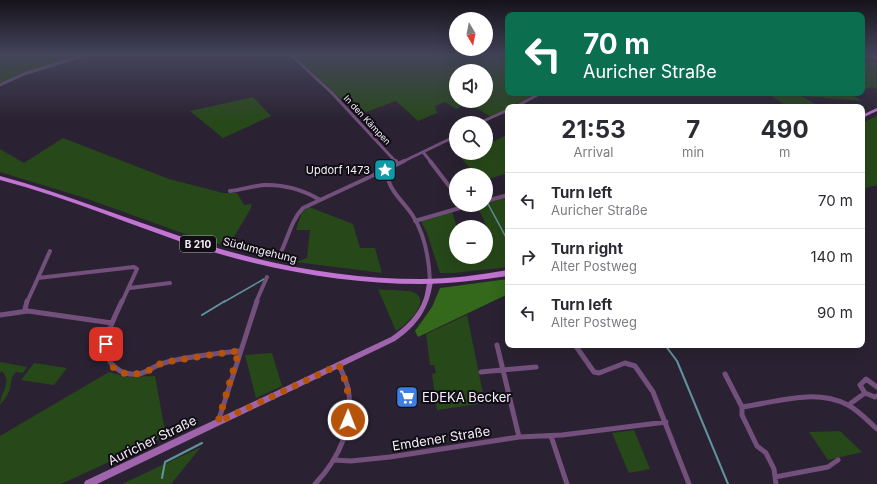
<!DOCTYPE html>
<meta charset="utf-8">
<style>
:root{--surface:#fff;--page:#f2f2f3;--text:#2b2b33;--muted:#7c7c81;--line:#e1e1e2}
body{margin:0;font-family:Inter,sans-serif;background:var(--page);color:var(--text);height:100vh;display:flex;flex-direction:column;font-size:15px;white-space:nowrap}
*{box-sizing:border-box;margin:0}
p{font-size:13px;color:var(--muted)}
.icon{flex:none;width:22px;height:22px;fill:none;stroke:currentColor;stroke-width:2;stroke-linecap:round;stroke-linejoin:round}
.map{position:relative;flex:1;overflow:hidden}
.side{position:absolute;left:505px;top:104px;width:360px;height:244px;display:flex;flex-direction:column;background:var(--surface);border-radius:8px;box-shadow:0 4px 16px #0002}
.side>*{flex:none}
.hud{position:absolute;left:505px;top:12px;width:360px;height:84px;border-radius:8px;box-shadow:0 4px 16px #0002;background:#0b6e4f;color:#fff;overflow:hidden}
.needle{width:26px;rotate:170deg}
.buttons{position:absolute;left:449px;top:12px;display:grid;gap:8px}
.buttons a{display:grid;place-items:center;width:44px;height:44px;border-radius:50%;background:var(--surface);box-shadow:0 4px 16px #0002;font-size:20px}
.pin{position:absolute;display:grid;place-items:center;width:34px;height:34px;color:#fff;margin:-17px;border-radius:8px;box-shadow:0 2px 6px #0006}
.me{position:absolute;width:44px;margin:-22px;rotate:1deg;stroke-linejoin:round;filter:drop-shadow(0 0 3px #0008)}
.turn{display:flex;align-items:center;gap:14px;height:84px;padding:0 12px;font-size:18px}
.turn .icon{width:52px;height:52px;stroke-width:2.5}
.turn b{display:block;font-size:28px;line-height:34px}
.eta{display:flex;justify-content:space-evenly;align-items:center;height:68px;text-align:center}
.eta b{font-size:24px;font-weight:700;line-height:28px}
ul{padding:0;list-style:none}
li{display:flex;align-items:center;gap:12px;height:56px;padding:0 12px;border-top:1px solid var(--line)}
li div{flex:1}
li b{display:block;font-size:15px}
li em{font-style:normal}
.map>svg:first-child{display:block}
.green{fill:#274819;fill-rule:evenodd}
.forest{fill:#34681b}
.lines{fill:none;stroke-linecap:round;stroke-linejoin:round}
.stream-far1{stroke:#60949c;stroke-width:1.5}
.stream{stroke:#60949c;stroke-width:2}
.street-far2{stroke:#734f7b;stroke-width:3}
.street-far1{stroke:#734f7b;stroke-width:4}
.street{stroke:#734f7b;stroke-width:5}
.secondary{fill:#9f64ab;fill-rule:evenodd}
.primary{fill:#c174d1;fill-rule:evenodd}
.route{stroke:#b45309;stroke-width:7;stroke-dasharray:0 12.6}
.labels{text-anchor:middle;stroke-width:4;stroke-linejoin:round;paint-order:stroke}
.far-street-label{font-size:9px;fill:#f4effa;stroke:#110d14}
.shield{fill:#110d14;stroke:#b0abb5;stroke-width:1}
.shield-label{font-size:10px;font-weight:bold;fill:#f4effa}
.poi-label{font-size:11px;fill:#f4effa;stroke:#110d14;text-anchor:end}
.street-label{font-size:11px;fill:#f4effa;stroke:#110d14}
.near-poi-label{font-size:13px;fill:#f4effa;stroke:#110d14;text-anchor:start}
.near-street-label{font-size:13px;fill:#f4effa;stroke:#110d14}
</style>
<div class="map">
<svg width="877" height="484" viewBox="0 0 877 484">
<rect width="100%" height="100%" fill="#2a2232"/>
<!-- green -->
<path class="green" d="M0,54H86L24,73L0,84Z
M293,54H508V93H538L491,117L468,103L456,109L445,102L435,106L437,113L418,121L396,101L358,115ZM456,71H486V101H456Z
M876,60L877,89L872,87L862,90V64Z
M783,93H854L851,94L862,101L802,96L820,107H788L772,96Z
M253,97L271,116L223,138L190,111Z
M877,116V185L862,189V156L863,155L862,154V123Z
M508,134V173L486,180V175H476L461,158L472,153H486V146Z
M63,138L169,179L223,193H237L244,205L252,204L250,210L229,245L207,242L85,198L0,172V149L24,163Z
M508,197V267L454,273H440L427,233L421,221L452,212L457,227L456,257H486V227H477L486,225L477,206L486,205V203Z
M309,207L353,224L360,248H375L382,273L296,262L307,258L310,230H296L302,212Z
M378,289C384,290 411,290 415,293C432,303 404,326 396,331Z
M467,315L485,403L437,410L432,374L436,373L434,365H430L426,334Z
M272,353L282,386L256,398L245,355Z
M0,362L27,367L23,373L16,372L12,377L10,389L7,396L0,405C0,392 13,383 2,371L0,373Z
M34,363L67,368L54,385L21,380Z
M109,372L127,377L155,376L166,436L61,484H0V436Z
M634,430L650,469L629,473L612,433Z
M840,431L862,452L828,460L809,432Z
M201,447L171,484H122Z"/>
<!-- forest -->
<path class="forest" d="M508,279V294L418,337L415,331L432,307L440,288Z"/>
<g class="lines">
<!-- stream-far1 -->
<path class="stream-far1" d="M487,202L508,241
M224,302L264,279"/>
<!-- stream -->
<path class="stream" d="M202,315L225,301
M665,345L677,361L728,484
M162,478L165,462L202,443"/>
<!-- street-far2 -->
<path class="street-far2" d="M290,54L332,93L396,162
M866,54L877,59
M0,85L24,74L88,54
M515,107L541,93
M479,123L508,110
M423,152L431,162
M402,162L456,136"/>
<!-- street-far1 -->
<path class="street-far1" d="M396,161L398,164
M430,161L456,195
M387,174C389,191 404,202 413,216C425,235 429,258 430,281
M387,174L392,167L404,161
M230,191C241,190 252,186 264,185C283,184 304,190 320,200
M486,201L508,195
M415,221L470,205
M280,254C288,239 291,220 303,208L376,174H387
M38,278L50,251
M130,288L170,283
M27,302L38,278L134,267L137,269L122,302
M256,302L267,277"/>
<!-- street -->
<path class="street" d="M27,301L25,309L28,311L112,323
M122,301C114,319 94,352 116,368C122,373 131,375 139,374C148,372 155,365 164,363C188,356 214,354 239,351
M0,315L28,311
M497,345L519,437
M575,345L594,372L599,373L625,363L635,366L653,392L689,484
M481,372L536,367
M725,374L742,407V415L757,446L766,453L774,469L776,484
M877,387L866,379L860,385L865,393L875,397L877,396
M850,406L851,403L865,393
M742,407C777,402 815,388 848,405C859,411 868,421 877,429
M218,422L257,301
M551,436L567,484
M334,460L351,461L390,457L519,437L562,435L666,422
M775,477L828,467L838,460
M315,484C339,459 355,424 348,388C346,380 342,372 339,365"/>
<!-- secondary -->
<path class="secondary" d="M428,279H432L433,281C429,309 418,325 395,341L97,484H84L85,481L391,337C405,327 418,316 424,298C426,292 426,285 428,279Z"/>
<!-- primary -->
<path class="primary" d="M877,108V111L862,118V115Z
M0,176C70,195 137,223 207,245C276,266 348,279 421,279C450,279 479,275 508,270V276C479,280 450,284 421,284C348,284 276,271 206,250C137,228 70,198 0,180Z"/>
</g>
<!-- sky -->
<linearGradient id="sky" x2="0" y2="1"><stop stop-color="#17131c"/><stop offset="0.45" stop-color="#44445a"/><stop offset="1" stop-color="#44445a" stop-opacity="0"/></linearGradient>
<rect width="877" height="121" fill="url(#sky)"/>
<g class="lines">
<!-- route -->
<path class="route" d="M106,344C104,369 124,380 147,371C154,369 158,363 166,362C190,358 215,354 239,351L218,422L339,365C348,385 350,398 348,420"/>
</g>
<!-- icons -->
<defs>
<g id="sight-square" transform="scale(1.15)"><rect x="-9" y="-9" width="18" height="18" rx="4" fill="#0f9aa8" stroke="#110d14"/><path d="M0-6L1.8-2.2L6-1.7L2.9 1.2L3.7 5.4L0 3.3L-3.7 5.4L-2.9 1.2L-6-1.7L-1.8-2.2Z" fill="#fff"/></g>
<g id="supermarket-square" transform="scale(1.15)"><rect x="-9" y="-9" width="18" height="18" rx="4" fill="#3f7fe0" stroke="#110d14"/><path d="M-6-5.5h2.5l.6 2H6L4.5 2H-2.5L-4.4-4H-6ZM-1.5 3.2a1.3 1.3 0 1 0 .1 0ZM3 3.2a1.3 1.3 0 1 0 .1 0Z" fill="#fff"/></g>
</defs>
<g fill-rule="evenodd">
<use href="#sight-square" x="385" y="170"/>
<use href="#supermarket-square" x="407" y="397"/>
</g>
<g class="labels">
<!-- far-street labels -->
<g class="far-street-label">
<text transform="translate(367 120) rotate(47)" y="3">In den Kämpen</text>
</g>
<!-- shield labels -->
<rect class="shield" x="180" y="236" width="36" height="16" rx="3"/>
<g class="shield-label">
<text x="198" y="248">B 210</text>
</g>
<!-- poi labels -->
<g class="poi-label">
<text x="370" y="174">Updorf 1473</text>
</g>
<!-- street labels -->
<g class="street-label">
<text transform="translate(260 250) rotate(14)" y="4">Südumgehung</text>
</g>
<!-- near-poi labels -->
<g class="near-poi-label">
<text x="422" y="402">EDEKA Becker</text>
</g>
<!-- near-street labels -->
<g class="near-street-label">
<text transform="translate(441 438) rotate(-9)" y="5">Emdener Straße</text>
<text transform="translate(152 440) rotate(-26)" y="5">Auricher Straße</text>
</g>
</g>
</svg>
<div class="buttons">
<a><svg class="needle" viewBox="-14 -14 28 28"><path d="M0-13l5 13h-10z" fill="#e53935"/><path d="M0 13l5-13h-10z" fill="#7c7c81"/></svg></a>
<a><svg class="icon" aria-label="sound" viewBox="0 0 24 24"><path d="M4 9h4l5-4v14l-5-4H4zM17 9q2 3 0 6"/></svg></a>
<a><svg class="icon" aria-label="search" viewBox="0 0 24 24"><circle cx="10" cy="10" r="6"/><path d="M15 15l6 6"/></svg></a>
<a>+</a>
<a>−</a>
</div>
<div class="pin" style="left:106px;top:344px;background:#d93025"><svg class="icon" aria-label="arrive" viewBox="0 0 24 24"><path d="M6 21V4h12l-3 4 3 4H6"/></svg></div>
<svg class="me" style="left:348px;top:420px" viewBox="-20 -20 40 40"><circle r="17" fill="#b45309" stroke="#fff" stroke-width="3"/><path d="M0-11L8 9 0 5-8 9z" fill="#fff"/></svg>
<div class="hud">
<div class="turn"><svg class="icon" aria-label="left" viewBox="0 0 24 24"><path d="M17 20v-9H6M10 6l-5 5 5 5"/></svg><div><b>70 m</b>Auricher Straße</div></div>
</div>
<section class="side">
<div class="eta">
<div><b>21:53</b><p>Arrival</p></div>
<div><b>7</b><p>min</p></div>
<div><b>490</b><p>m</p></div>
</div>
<ul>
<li><svg class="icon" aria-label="left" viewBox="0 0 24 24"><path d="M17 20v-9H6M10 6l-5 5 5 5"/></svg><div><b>Turn left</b><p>Auricher Straße</p></div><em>70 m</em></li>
<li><svg class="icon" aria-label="right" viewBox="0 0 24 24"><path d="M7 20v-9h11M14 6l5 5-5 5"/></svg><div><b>Turn right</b><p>Alter Postweg</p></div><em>140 m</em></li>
<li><svg class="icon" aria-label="left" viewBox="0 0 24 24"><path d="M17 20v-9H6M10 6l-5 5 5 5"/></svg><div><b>Turn left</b><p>Alter Postweg</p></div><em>90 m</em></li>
</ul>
</section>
</div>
